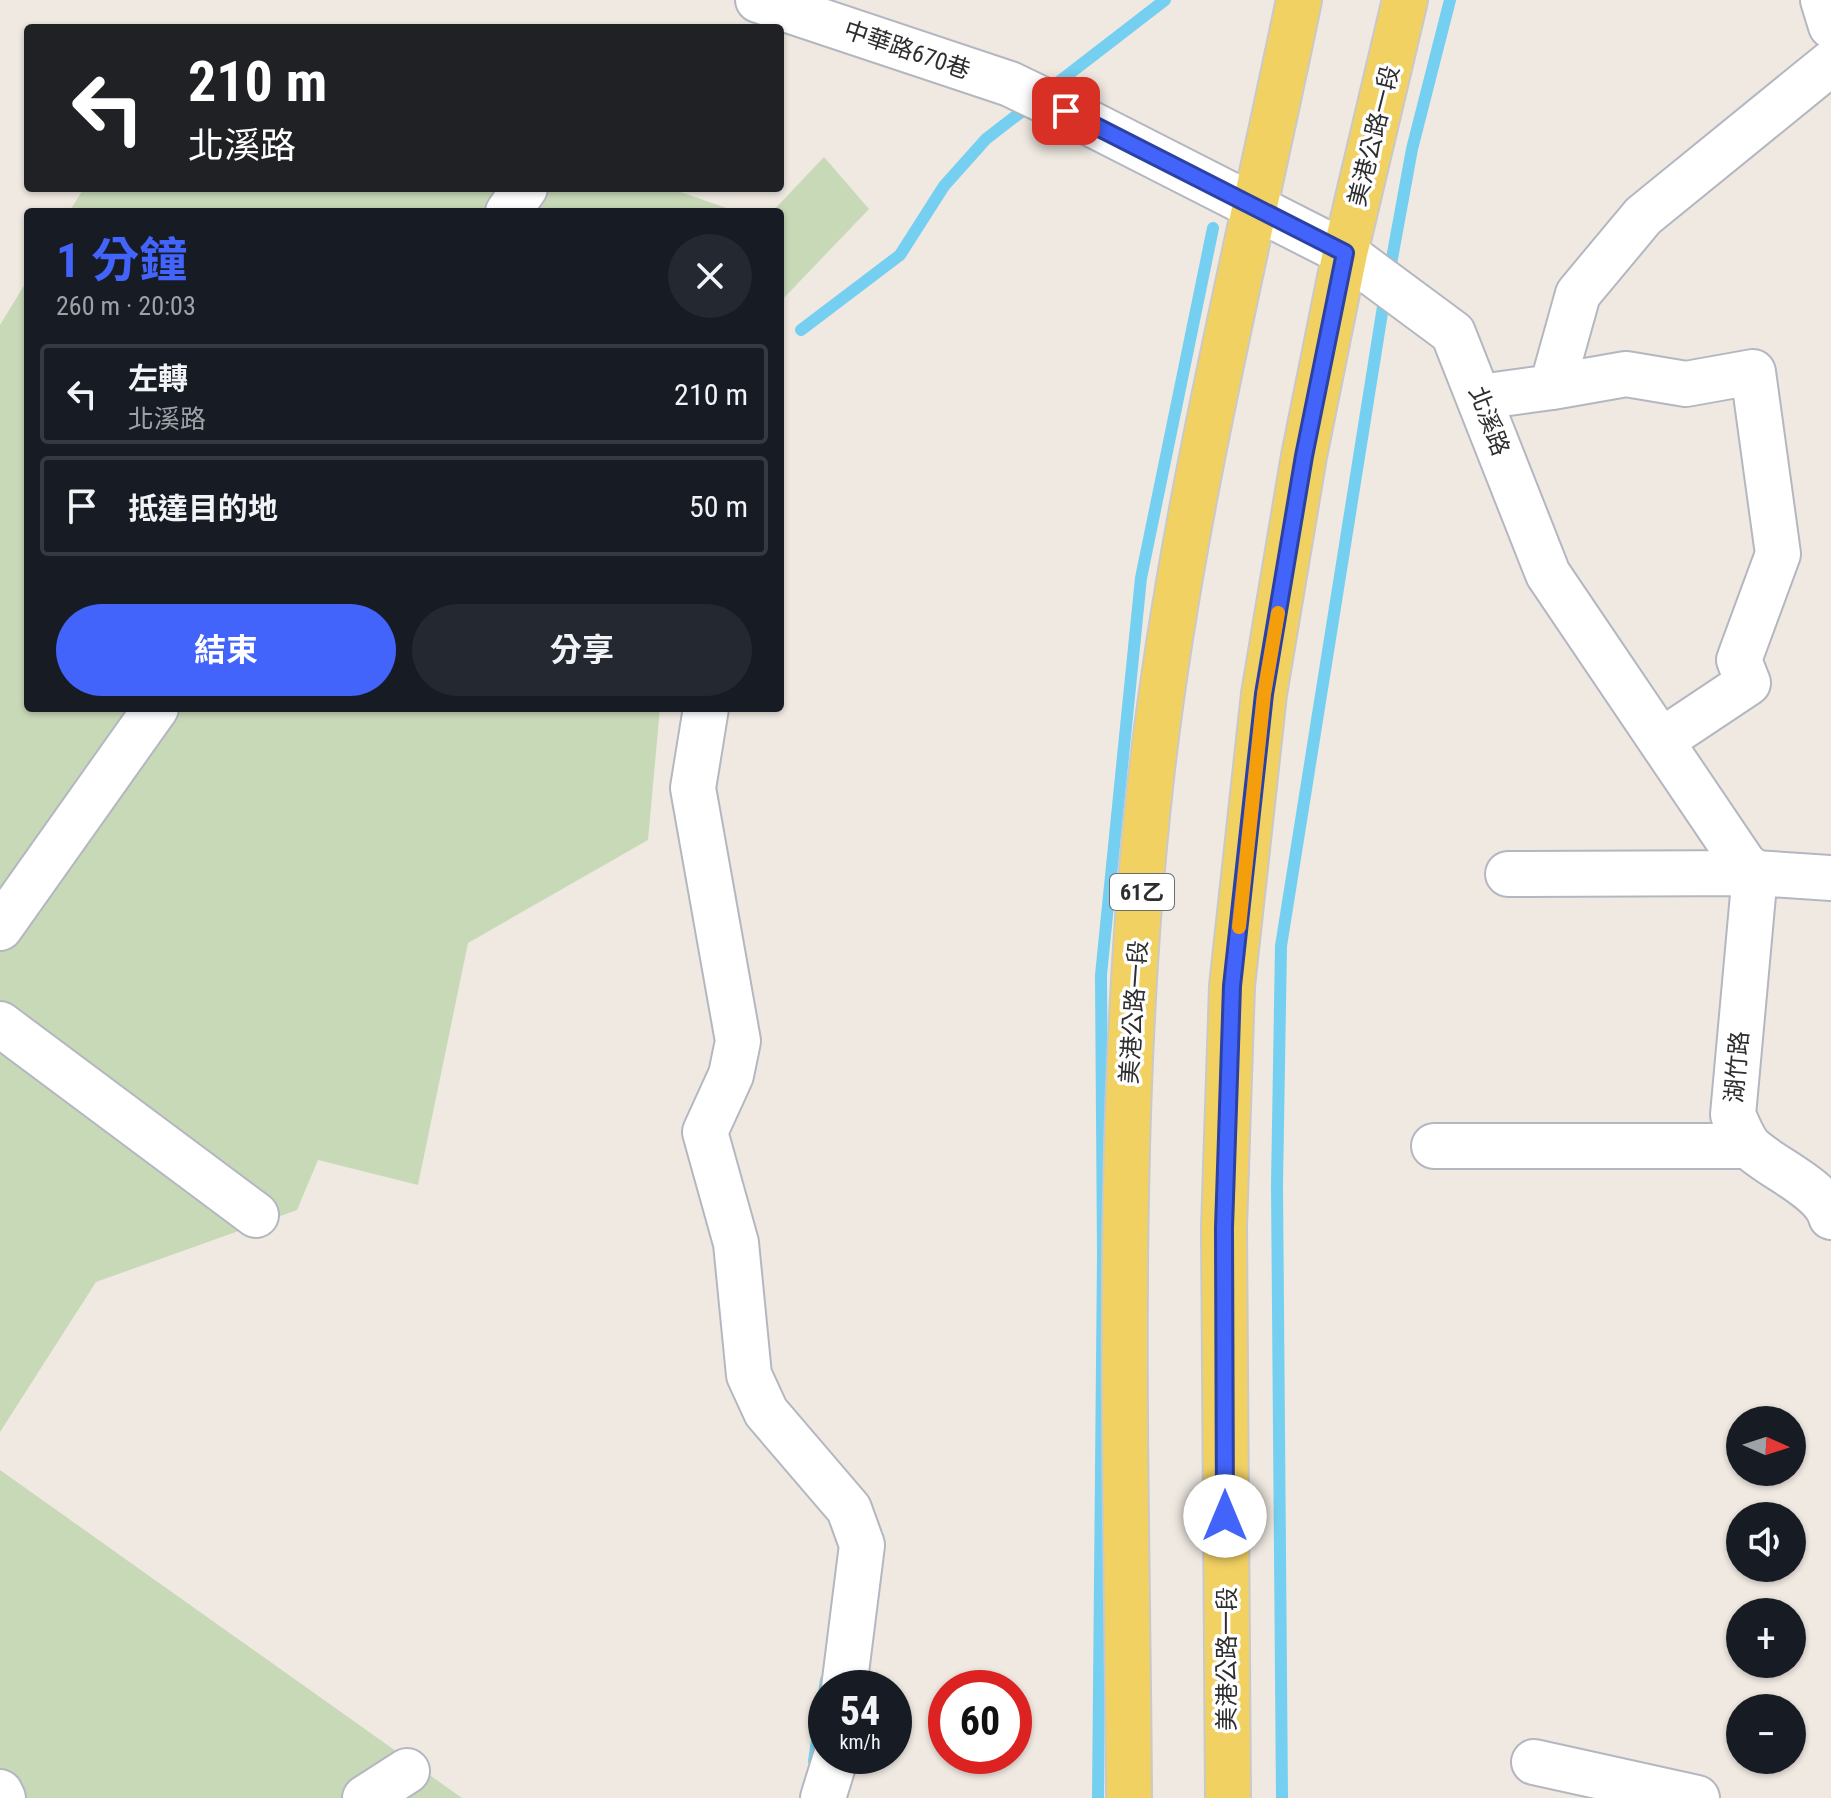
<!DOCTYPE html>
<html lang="zh-TW">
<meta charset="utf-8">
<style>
:root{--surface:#171b24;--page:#242831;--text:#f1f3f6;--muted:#9ea1a6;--line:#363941;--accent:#4264fb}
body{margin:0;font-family:"Roboto Condensed","Noto Sans TC",sans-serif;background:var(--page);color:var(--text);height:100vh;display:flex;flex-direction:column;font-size:30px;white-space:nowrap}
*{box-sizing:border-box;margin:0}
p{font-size:26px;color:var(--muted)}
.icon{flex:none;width:44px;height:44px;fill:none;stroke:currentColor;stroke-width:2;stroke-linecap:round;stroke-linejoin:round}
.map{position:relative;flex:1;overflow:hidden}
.drawer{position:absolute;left:24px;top:208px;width:760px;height:504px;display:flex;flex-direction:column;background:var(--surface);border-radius:8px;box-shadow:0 2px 6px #0004}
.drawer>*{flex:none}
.guide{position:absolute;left:24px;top:24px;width:760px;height:168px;border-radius:8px;box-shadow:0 2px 6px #0004;background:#202124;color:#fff;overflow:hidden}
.needle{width:52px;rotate:93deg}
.tools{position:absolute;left:1726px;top:1406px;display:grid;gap:16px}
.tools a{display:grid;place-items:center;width:80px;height:80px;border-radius:50%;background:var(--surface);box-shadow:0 2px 6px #0004;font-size:40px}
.speed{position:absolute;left:808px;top:1670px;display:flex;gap:16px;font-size:40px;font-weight:700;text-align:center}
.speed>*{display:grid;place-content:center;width:104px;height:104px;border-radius:50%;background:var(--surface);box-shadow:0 2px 6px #0004;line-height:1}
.speed small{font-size:20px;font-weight:400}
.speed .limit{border:12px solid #d22;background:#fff;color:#111}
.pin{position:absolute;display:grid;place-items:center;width:68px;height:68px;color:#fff;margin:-34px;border-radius:16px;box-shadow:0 4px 12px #0006}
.me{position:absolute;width:88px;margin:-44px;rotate:0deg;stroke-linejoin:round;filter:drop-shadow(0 0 6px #0008)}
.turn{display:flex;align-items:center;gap:28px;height:168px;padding:0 32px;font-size:36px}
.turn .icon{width:104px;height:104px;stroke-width:2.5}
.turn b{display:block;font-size:56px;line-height:68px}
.round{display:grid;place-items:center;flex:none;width:84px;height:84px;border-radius:42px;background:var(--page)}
.head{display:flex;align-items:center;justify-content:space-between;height:136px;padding:0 32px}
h1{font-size:48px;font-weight:700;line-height:60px;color:var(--accent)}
.primary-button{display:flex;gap:16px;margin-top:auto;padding:16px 32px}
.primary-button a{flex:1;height:92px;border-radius:48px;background:var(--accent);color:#fff;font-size:32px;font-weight:700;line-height:92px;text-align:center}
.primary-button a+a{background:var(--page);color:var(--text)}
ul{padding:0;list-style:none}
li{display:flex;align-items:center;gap:24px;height:100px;margin:0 16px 12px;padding:0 16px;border:4px solid var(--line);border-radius:8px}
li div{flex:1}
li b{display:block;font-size:30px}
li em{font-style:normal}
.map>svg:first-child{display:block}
.cemetery{fill:#c8d9b8}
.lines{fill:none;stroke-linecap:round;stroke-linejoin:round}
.stream{stroke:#75cff0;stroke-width:12}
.minor-casing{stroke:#b4b7c1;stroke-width:48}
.major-casing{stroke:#c9c9c9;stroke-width:48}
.minor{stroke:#fff;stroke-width:44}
.major{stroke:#f2d163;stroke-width:44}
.route-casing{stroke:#2b41a3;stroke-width:20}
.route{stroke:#4264fb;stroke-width:14}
.slow{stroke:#f59e0b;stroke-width:14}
.labels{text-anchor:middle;stroke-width:7;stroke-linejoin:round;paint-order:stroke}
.shield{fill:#fff;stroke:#6d6d6d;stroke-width:2}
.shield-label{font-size:22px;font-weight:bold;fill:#2e2e2e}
.street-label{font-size:24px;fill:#2e2e2e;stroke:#fff}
</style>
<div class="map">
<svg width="1831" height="1798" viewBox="0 0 1831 1798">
<rect width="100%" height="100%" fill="#efe9e1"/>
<!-- cemetery -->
<path class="cemetery" d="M824,157L869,209L780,302V212H772Z
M84,188H669L738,212H69Z
M28,279V708H660L648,840L468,943L418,1185L318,1160L297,1210L96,1282L0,1432V325Z
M0,1470L462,1798H0Z"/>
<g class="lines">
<!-- stream -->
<path class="stream" d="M1047,91L1165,0
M1389,275L1412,149L1450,0
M801,330L900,255L944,186L986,139L1030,105
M814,1761L826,1680
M1098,1798L1103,1255L1101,975L1141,578L1213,228
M1282,1798L1277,1185L1281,946L1385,294"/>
<!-- minor casing -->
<g class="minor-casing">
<path id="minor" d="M758,0L1010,84L1066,111L1345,253L1453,333L1548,574L1744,864L1755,873L1831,878
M1823,0L1831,26
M508,212L525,188
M1552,387L1626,374L1686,384L1753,372L1778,554L1739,660L1748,683L1661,741
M1480,397L1552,387L1578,294L1643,216L1831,63
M706,708L693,788L738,1041L731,1075L705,1132L736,1243L749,1375L766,1412L849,1509L862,1545L844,1688
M1508,874L1755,873L1733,1115C1738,1125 1743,1140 1751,1148C1772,1168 1824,1189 1831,1217
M0,928L156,708
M0,1024L256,1215
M1434,1146H1749
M1534,1762L1697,1798
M0,1792L3,1798
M365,1798L407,1771
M823,1798L836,1756"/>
</g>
<!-- major casing -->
<g class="major-casing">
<path id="major" d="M1129,1798C1127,1461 1113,1123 1150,787C1179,522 1245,262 1299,0
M1228,1798L1224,1228L1232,986L1264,694L1304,456L1345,253L1405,0"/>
</g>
<!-- minor -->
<use href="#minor" class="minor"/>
<!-- major -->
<use href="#major" class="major"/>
</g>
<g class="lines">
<!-- route casing -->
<g class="route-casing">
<path id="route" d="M1066,111L1345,253L1304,456L1264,694L1232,986L1224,1228L1225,1516"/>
</g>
<!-- route -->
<use href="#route" class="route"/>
<!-- slow -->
<path class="slow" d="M1239,927L1264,694L1278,613"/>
</g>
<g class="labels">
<!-- shield labels -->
<rect class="shield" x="1110" y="874" width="64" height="36" rx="6"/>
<g class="shield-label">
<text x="1142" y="900">61乙</text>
</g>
<!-- street labels -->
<g class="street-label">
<text transform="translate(907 50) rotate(19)" y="8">中華路670巷</text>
<text transform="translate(1374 136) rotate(-76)" y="8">美港公路一段</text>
<text transform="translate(1489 421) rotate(69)" y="8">北溪路</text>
<text transform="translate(1134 1012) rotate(-86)" y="8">美港公路一段</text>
<text transform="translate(1737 1067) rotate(-85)" y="8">湖竹路</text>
<text transform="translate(1227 1659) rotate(-90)" y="8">美港公路一段</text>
</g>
</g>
</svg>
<div class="tools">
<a><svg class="needle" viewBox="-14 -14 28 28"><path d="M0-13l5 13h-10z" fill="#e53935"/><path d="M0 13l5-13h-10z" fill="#9ea1a6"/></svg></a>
<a><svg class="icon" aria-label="sound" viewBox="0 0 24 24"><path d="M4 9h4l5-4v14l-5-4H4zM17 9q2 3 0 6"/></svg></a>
<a>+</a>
<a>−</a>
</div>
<div class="speed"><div>54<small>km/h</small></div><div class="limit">60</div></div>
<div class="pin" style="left:1066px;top:111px;background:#d93025"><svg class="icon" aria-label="arrive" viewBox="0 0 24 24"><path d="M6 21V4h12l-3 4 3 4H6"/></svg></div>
<svg class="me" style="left:1225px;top:1516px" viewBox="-20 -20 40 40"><circle r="19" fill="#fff"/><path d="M0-13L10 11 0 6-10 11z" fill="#4264fb"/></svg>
<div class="guide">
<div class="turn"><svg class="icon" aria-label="left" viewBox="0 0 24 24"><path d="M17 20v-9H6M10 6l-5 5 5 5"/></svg><div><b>210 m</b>北溪路</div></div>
</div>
<section class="drawer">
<div class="head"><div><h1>1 分鐘</h1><p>260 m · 20:03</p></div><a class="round"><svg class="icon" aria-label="close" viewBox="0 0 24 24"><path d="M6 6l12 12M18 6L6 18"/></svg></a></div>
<ul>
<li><svg class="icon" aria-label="left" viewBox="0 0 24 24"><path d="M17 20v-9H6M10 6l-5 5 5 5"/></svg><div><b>左轉</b><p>北溪路</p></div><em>210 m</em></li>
<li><svg class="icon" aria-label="arrive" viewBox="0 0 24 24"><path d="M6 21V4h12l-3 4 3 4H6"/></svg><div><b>抵達目的地</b></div><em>50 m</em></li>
</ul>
<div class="primary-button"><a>結束</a><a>分享</a></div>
</section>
</div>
